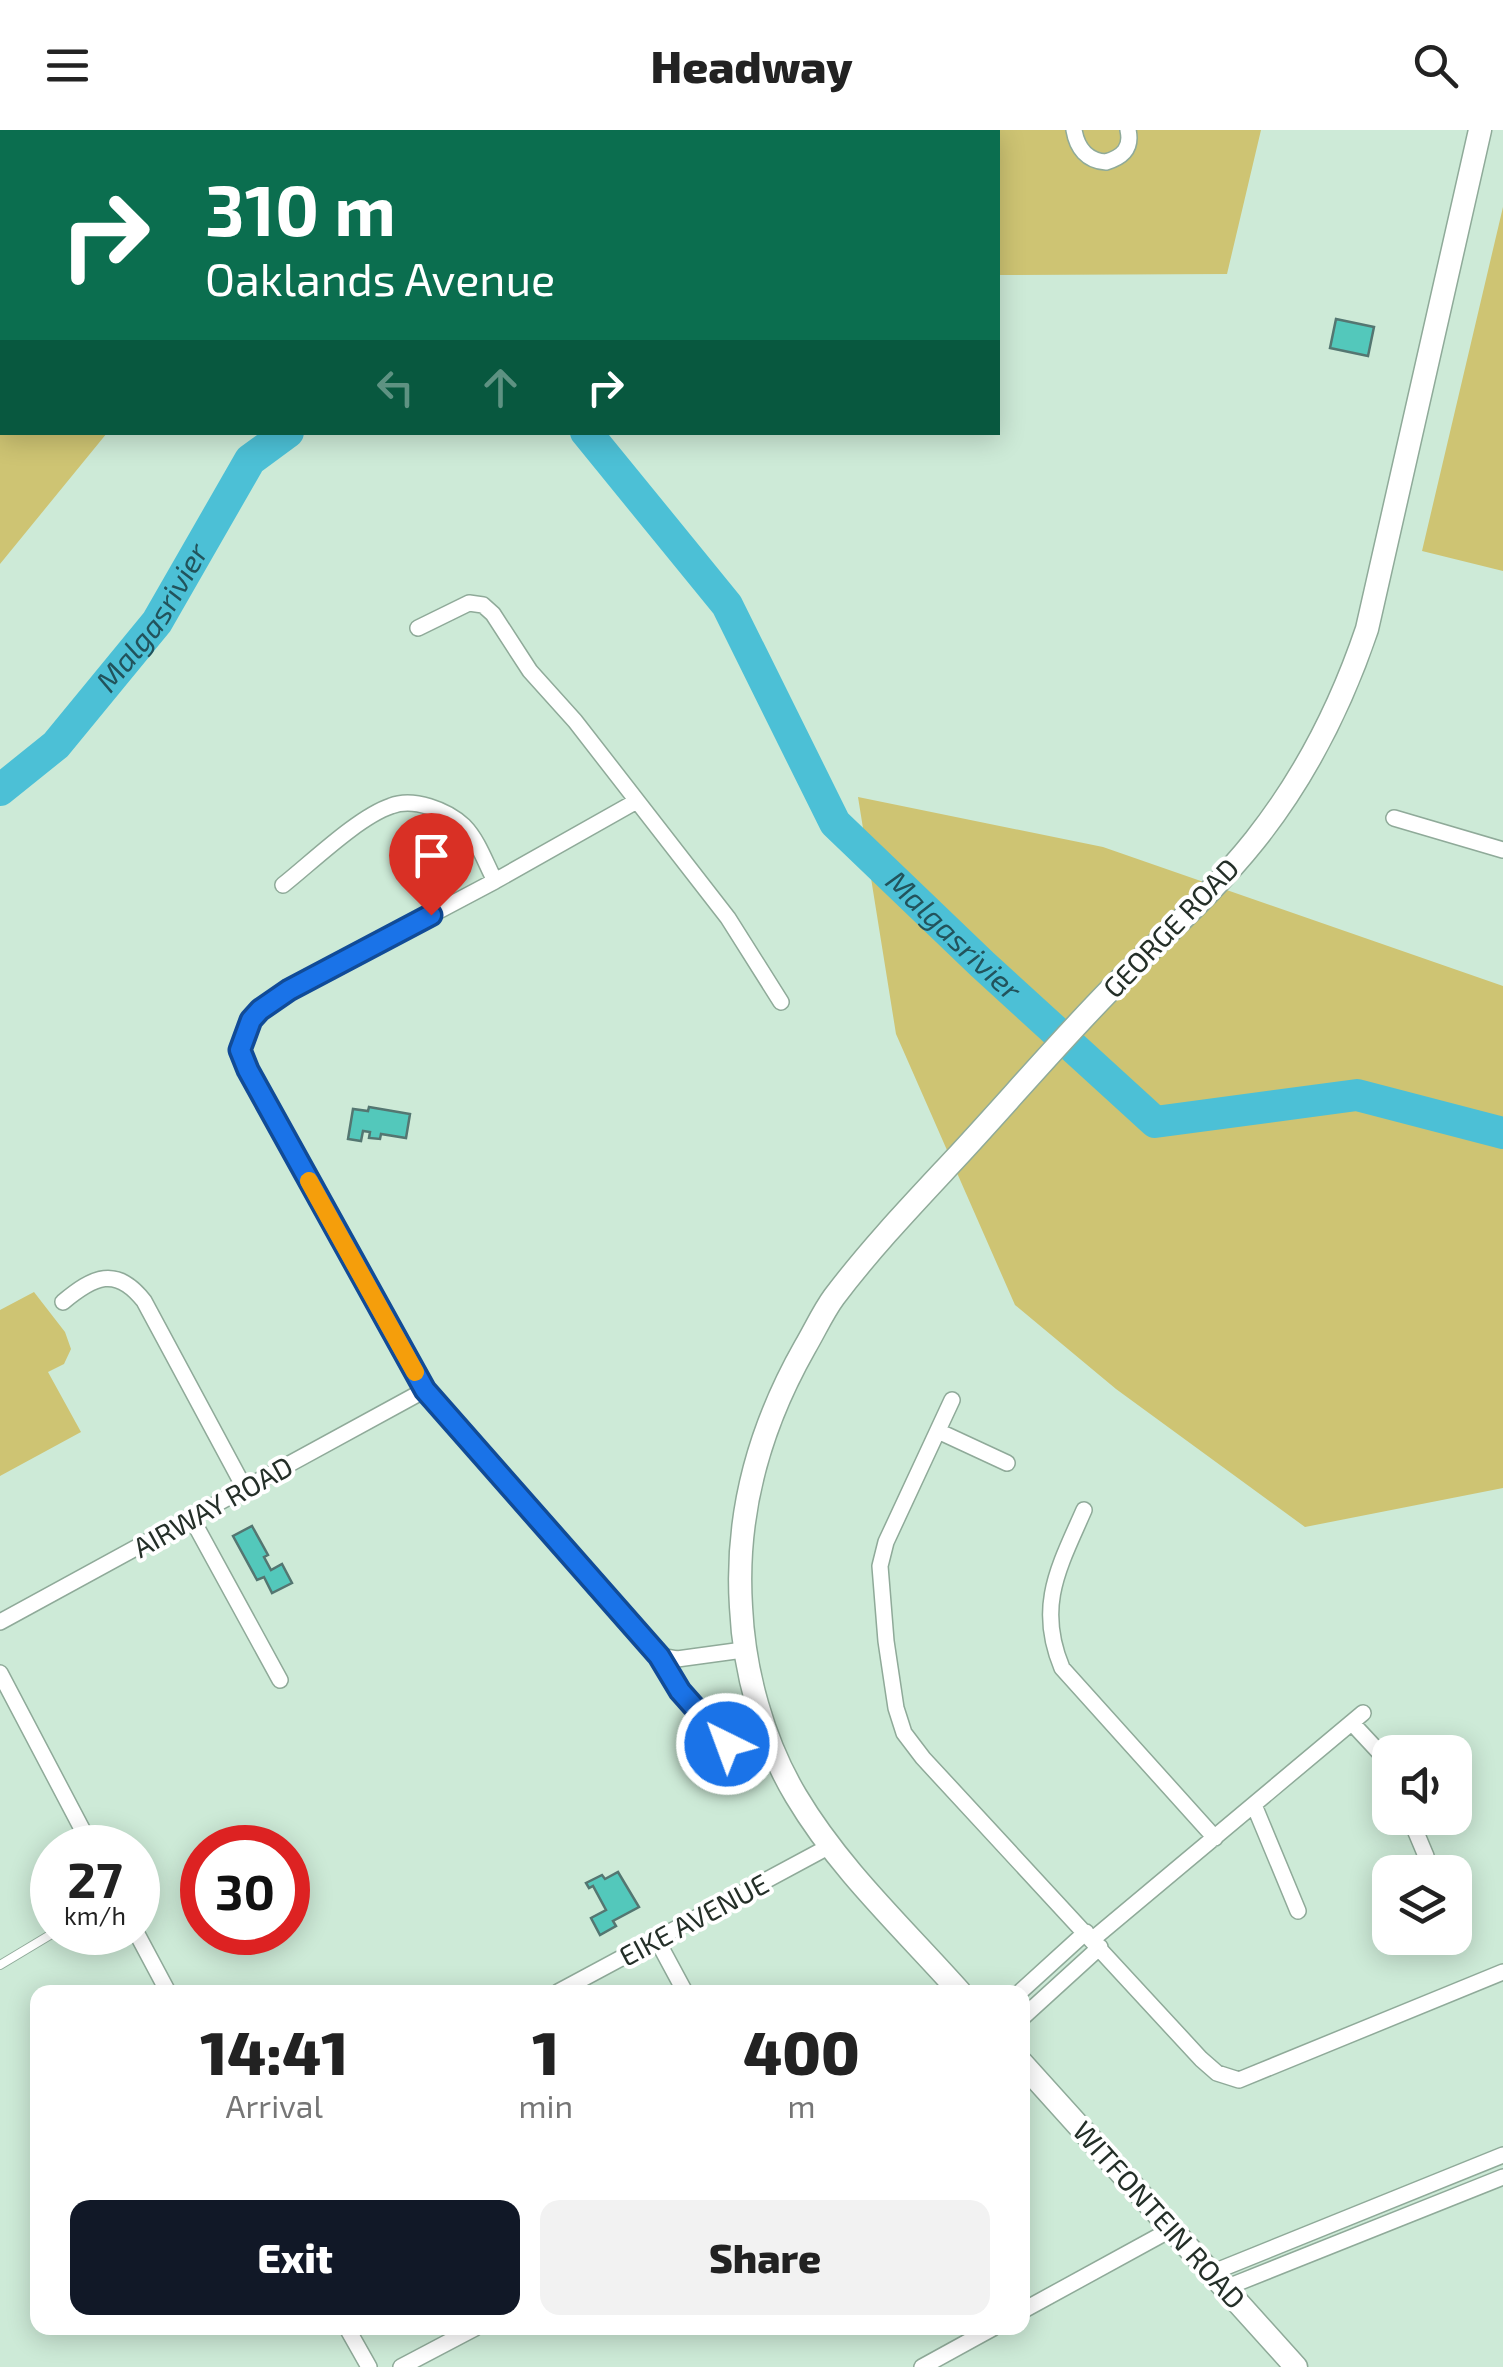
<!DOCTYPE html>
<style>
:root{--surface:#fff;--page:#f2f2f2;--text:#222;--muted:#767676;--accent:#111827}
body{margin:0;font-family:"Exo 2",sans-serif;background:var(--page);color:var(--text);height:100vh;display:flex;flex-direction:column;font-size:38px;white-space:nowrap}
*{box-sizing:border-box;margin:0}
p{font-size:32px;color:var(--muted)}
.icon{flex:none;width:55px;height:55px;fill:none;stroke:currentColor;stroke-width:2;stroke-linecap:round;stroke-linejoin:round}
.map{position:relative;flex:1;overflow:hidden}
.drawer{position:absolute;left:30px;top:1855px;width:1000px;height:350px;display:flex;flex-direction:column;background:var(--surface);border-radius:20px;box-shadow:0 5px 25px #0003}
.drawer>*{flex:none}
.banner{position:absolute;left:0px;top:0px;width:1000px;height:305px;box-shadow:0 5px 25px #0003;background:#0b6e4f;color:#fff;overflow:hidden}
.controls{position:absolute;left:1372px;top:1605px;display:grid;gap:20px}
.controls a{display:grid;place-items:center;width:100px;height:100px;border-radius:20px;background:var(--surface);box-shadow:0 5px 25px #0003;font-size:50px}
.speed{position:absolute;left:30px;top:1695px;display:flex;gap:20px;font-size:50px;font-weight:700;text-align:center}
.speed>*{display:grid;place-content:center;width:130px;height:130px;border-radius:50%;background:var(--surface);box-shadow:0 5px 25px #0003;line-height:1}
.speed small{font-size:25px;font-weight:400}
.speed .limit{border:15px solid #d22;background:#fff;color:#111}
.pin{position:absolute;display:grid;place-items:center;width:85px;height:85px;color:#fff;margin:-102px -42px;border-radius:50% 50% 50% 0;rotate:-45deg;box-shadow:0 0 10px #0007}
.pin .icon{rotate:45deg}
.me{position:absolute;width:110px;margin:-55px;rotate:318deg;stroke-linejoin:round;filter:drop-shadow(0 0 8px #0008)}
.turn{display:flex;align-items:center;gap:35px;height:210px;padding:0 40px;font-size:45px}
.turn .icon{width:130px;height:130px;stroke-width:2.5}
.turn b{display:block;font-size:70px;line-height:85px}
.lanes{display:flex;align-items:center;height:95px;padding:0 40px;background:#0003;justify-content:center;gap:50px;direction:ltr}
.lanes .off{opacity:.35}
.eta{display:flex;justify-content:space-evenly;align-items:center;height:170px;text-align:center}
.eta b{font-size:60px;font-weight:800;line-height:70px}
.button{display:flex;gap:20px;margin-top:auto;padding:20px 40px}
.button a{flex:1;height:115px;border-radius:20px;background:var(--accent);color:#fff;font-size:40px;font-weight:800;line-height:115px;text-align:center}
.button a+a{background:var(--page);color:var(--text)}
header{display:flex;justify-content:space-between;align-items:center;height:130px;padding:0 40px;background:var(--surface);font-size:45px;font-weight:800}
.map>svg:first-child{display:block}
.green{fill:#cec473}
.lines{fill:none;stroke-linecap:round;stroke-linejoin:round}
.river{stroke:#4cc0d6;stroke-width:32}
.building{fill:#53c8bb;stroke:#547671;stroke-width:2.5}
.lane-casing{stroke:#8faa99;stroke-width:10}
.street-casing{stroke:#8faa99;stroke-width:18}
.secondary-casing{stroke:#8faa99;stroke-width:25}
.lane{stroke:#fff;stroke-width:8}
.street{stroke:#fff;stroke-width:15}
.secondary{stroke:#fff;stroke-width:22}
.route-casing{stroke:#114b97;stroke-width:25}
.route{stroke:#1a73e8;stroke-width:18}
.slow{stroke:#f59e0b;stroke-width:18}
.labels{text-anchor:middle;stroke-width:8;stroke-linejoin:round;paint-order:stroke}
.street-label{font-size:28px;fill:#242f28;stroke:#fff}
.water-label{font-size:30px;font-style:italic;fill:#22535c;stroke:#fff}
</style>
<header><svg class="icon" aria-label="menu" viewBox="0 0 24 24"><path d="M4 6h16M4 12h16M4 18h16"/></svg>Headway<svg class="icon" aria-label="search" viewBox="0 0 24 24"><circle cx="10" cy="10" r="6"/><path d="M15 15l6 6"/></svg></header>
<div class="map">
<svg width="1503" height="2237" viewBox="0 0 1503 2237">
<rect width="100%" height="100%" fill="#cdead7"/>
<!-- green -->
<path class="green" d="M0,0H1261L1227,144L998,145V2H2V302L107,303L0,434Z
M1503,77V441L1422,421Z
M858,667L1103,717L1503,856V1358L1305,1397L1116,1259L1015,1175L896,904Z
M34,1162L65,1202L71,1219L64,1234L48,1242L81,1302L0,1346V1180Z"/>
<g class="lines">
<!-- river -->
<g class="river">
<path id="s1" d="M586,302L727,475L835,693L982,834L1155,992L1357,965L1503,1003"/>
<path id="s2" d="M0,660L56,615L157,492L250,330L288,302"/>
</g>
</g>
<!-- building -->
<path class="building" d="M1336,189L1374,197L1368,226L1330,218Z
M369,977L410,984L406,1008L381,1004L380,1009L369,1008L370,1002L363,1001L361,1011L348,1009L353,979L368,981Z
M252,1396L268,1425L264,1427L271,1440L282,1434L292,1453L272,1463L264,1447L257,1450L233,1406Z
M618,1742L639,1777L613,1791L616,1796L600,1805L591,1788L606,1780L593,1756L589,1758L586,1753L602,1745L605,1749Z"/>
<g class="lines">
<!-- lane casing -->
<g class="lane-casing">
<path id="lane" d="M0,1835L55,1802"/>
</g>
<!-- street casing -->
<g class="street-casing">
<path id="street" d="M570,0L571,2
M804,0V2
M1074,0C1077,18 1087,31 1106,32C1123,27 1132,18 1128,0
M872,2L873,0
M418,498L469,473L483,475L493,484L530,541L575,591L728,788L781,872
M1394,688L1503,720
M495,751L289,860C263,877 250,889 240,919L248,939L425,1260L659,1526L677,1529L743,1520
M283,755C311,733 358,687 391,676C413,667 447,680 464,696C478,710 486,734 495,751L635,672
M63,1172C93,1147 116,1135 144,1171L245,1359
M952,1270L886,1412L880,1436L886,1511L896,1578L904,1603L923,1628L1201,1929L1217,1943L1239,1950L1503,1842
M938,1301L1007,1333
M1084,1380C1059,1437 1036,1476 1062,1538L1215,1708
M192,1389L280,1550
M0,1492L425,1260
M659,1526L681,1561L750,1640
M0,1543L92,1718
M1352,1593L1379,1622L1390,1640
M1254,1675L1298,1781
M1410,1688L1426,1726
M136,1802L168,1862
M1093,1809L1363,1583
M657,1810L685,1862
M558,1862L828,1717
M1020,1862L1086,1802
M1022,1888L1100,1817
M1211,2143L1503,2025
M1225,2158L1503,2047
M1022,2181L1170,2100
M347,2198L369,2237
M401,2237L475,2198
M922,2237L993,2198"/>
</g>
<!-- secondary casing -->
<g class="secondary-casing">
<path id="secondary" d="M960,1862C904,1799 840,1740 796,1666C763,1611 744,1541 741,1477C735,1384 759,1298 805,1217C815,1200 823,1182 834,1167C871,1118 913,1074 954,1030C1007,973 1057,914 1111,859C1159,810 1212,764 1255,710C1305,647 1341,576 1367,499L1480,0
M1022,1933L1296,2237"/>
</g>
<!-- lane -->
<use href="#lane" class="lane"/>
<!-- street -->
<use href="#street" class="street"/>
<!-- secondary -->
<use href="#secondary" class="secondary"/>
</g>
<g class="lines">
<!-- route casing -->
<g class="route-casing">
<path id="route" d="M431,785L289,860L260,880L251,890L240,920L248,940L425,1260L659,1526L680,1561L727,1614"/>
</g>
<!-- route -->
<use href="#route" class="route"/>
<!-- slow -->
<path class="slow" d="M309,1051L415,1242"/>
</g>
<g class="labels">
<!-- street labels -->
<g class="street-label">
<text transform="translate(1171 798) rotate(-46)" y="10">GEORGE ROAD</text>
<text transform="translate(213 1377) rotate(-29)" y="10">AIRWAY ROAD</text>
<text transform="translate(694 1790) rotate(-28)" y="10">EIKE AVENUE</text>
<text transform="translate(1159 2085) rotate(48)" y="10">WITFONTEIN ROAD</text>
</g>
<!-- water labels -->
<g class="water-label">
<text dy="10" stroke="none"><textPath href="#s2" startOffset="232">Malgasrivier</textPath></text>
<text dy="10" stroke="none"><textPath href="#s1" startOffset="630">Malgasrivier</textPath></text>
</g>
</g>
</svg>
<div class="controls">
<a><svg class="icon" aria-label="sound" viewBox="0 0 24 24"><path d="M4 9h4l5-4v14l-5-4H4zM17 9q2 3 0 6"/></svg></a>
<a><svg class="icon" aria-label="layers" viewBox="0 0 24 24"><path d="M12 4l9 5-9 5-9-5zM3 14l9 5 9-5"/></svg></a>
</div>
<div class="speed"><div>27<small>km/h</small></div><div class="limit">30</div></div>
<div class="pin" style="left:431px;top:785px;background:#d93025"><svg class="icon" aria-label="arrive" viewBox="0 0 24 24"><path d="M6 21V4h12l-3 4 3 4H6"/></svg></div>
<svg class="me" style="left:727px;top:1614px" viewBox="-20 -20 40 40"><circle r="17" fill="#1a73e8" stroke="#fff" stroke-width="3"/><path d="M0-11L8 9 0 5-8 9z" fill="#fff"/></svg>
<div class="banner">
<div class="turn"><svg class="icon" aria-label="right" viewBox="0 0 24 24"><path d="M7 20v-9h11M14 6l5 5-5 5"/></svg><div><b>310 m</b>Oaklands Avenue</div></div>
<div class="lanes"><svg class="icon off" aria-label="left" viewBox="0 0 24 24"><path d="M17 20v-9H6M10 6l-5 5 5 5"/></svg><svg class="icon off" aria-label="ahead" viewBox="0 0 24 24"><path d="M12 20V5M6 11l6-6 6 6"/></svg><svg class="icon" aria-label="right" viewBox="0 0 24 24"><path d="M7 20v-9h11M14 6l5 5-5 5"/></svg></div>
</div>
<section class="drawer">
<div class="eta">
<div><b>14:41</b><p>Arrival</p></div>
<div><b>1</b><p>min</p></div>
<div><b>400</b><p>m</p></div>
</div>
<div class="button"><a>Exit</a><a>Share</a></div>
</section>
</div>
